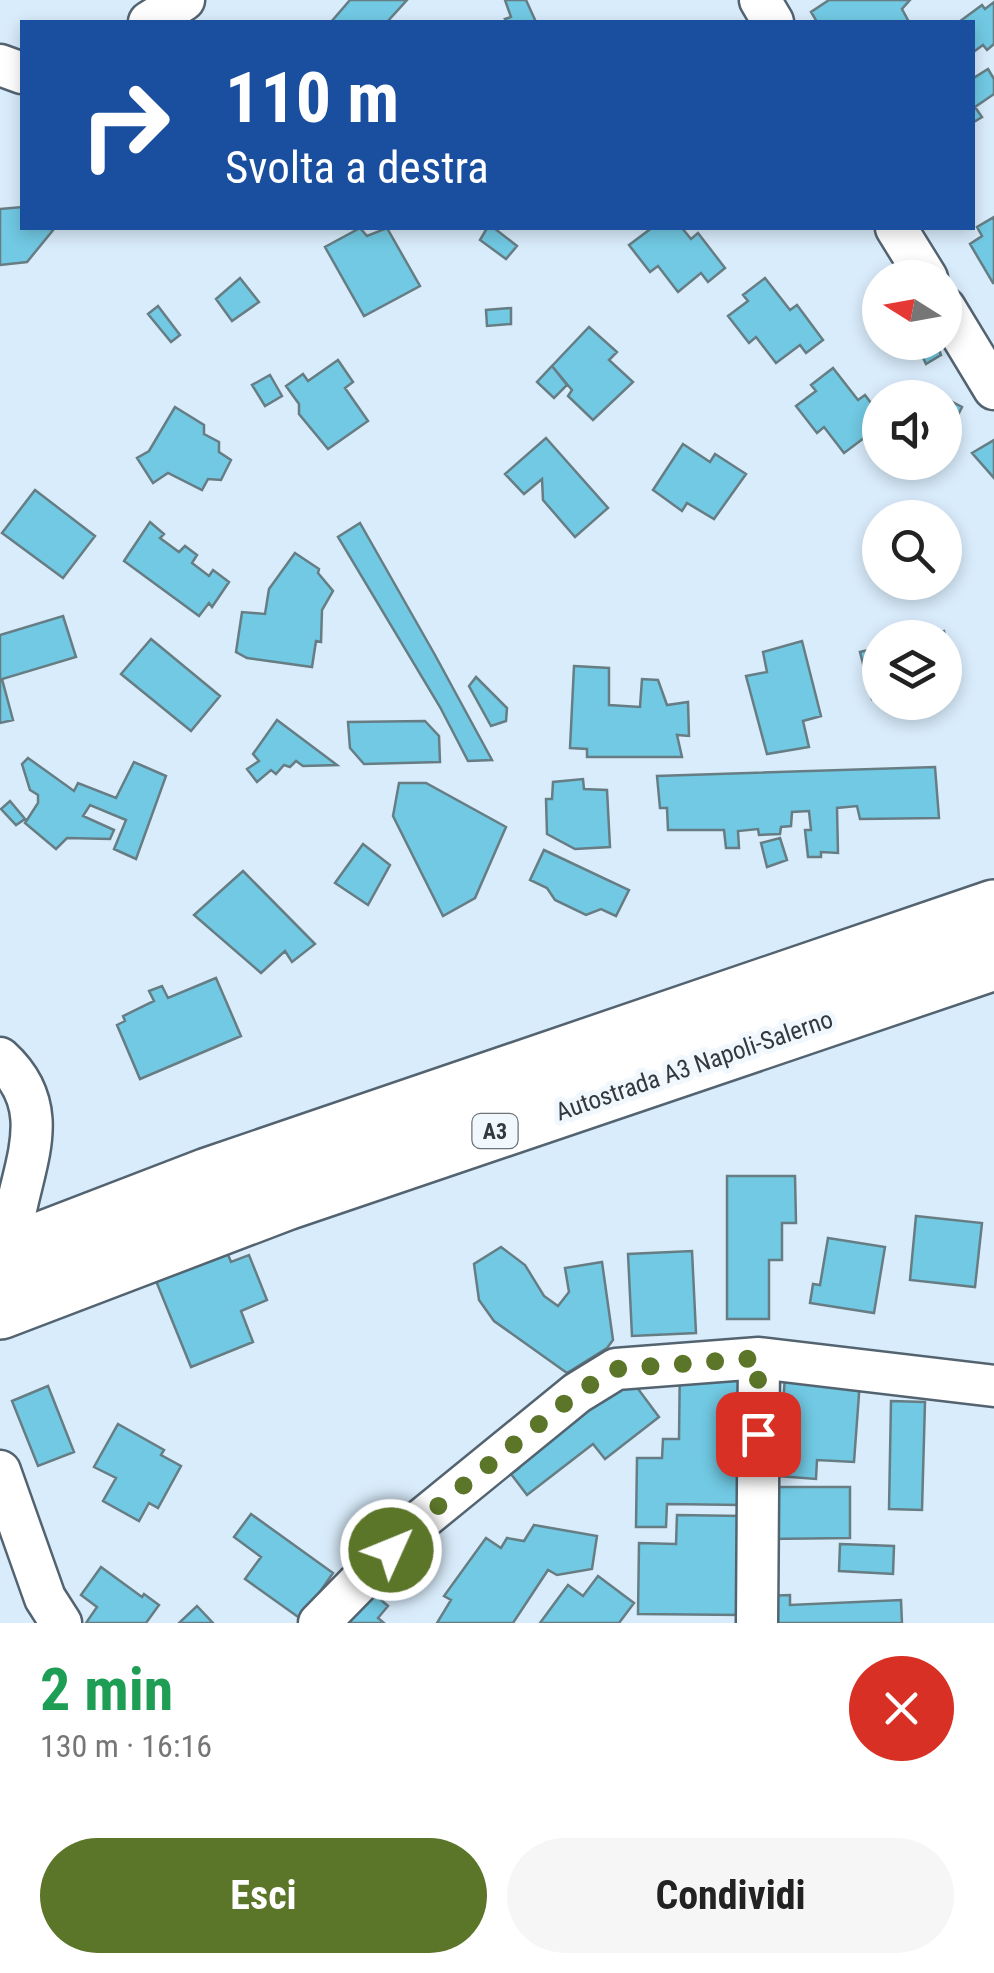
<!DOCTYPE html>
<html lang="it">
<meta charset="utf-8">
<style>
:root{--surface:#fff;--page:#f6f6f6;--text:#222;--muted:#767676;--accent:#5b7529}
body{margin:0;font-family:"Roboto Condensed",sans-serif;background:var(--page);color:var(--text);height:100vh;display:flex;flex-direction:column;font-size:38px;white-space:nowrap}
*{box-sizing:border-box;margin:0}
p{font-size:32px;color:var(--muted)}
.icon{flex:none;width:55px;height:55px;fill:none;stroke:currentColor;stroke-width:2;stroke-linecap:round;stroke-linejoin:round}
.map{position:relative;height:1623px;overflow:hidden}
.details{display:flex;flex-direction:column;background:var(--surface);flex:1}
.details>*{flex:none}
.top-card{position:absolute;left:20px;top:20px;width:955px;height:210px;border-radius:0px;box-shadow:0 5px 15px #0003;background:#1a4fa0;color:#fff;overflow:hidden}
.needle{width:65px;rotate:281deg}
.controls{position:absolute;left:862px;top:260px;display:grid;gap:20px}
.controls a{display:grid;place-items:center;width:100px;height:100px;border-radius:50%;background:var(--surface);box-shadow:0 5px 15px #0003;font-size:50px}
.pin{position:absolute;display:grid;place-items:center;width:85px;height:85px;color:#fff;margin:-42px;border-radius:20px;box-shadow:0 5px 15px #0006}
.me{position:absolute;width:110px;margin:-55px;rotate:46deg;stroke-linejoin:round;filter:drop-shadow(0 0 8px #0008)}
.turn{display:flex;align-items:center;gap:35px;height:210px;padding:0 40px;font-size:45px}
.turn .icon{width:130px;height:130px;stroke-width:2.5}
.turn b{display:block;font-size:70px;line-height:85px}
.round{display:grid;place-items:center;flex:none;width:105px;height:105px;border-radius:52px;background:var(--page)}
.overview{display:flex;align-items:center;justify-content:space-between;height:170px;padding:0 40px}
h1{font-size:60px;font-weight:700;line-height:75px;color:#1e9e55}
.primary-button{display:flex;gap:20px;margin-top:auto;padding:20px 40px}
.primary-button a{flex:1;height:115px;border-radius:60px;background:var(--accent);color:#fff;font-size:40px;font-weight:700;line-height:115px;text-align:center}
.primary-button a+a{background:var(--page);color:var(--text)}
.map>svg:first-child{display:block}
.building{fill:#71c9e3;stroke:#677d84;stroke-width:2.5}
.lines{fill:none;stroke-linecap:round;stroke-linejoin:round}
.minor-casing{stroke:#536370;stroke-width:45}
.highway-casing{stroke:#536370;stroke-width:60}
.minor{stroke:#fff;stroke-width:40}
.highway{stroke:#fff;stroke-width:55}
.route{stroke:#5b7529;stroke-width:18;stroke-dasharray:0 32.4}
.labels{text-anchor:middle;stroke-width:10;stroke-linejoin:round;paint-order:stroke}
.shield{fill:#f0f7fd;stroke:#6b7278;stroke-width:2.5}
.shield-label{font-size:22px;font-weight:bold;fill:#32393f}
.street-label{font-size:25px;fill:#32393f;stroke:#f0f7fd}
</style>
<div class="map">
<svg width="994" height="1623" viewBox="0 0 994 1623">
<rect width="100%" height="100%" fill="#d9ecfb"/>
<!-- building -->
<path class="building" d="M350,0H407L387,22H331Z
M505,0H526L536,22H507L505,19L511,17Z
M829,0H910L902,9L909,22H817L811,12Z
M994,2V44L987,50L983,45L972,53V22H959L982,5L985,9Z
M988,69L994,79V94L975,107L982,117L972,123V79Z
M22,207V228L54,229L27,262L0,265V209Z
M994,217V283H993L970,244L982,236L977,227Z
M360,228L367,236L387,228L420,286L364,316L325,247Z
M487,228H494L517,246L506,259L480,240Z
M647,228H682L691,239L698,233L725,268L708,282L701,273L678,292L658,266L650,272L629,245L649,230Z
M240,278L259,302L232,321L216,299Z
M765,278L790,310L797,305L823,340L806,353L800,345L776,363L756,337L749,343L728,316L748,301L743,295Z
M158,306L180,335L171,342L148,314Z
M511,308V324L487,326L486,310Z
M589,327L617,352L609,360L633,382L593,420L568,396L572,390L552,366Z
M926,342H936L941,355L926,364L918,347Z
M338,360L353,382L345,388L368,421L328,449L299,414V404L286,386L303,374L308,381Z
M552,366L567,385L554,398L537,382Z
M833,368L858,400L865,395L880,415V439L875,443L868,435L844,453L824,427L817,433L796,406L816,391L811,385Z
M270,375L282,396L265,406L252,385Z
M945,398L962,407L950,431L945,428Z
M175,407L204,425V434L219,442V452L231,460L221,480L208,479L202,490L168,473L153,483L137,458L149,451Z
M546,438L608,508L575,537L543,500L542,479L524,494L505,474Z
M994,440V478L972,453Z
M683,444L710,462L715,454L746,474L714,519L687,503L682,511L653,490Z
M35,490L95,536L63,578L2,533Z
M150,522L164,534L160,538L179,552L185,546L197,555L192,563L209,576L213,570L229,582L212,607L209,603L199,616L124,561Z
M360,523L435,655L492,760L468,761L440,707L338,537Z
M295,553L319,569L318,573L333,591L322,610L321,642L316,641L312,667L247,658L236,652L242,612L265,614L269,589Z
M63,616L76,657L2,679L13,720L0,723V635Z
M944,631L953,680L945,682V638H917Z
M151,639L220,696L191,731L121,674Z
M802,641L821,716L803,721L809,747L767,754L746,676L767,672L763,652Z
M880,647V698L872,699L860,652Z
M574,666L609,668V705L640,707L642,679L658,680L667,705L688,702L689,736L677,735L682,757H587V749L570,748Z
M476,677L507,708L506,721L491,726L469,686Z
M277,720L337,765L303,766L296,761L290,767L284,765L276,774L271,770L257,782L247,769L259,761L253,754Z
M425,721L439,736L440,762L364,764L350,748L348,722Z
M28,758L74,791L78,783L116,798L134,762L166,776L136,859L114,849L126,820L90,805L83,816L114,830L110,839L67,838L56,849L25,823L38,803V795L30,790L22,764Z
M935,767L939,818L860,819L857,806L837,808L838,853L821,852V857H808L805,830H811L809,811L792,812L791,826L781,827L780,834L759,835L758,829L738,831L739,848H726L724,830H668L667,808H660L657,776Z
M583,779L584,789L607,790L610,847L575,849L547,834L546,799H552L553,782Z
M399,783H426L506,827L475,898L443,916L393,816Z
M10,801L25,819L16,825L1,809Z
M780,838L787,860L767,867L761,843Z
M363,844L390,865L368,905L335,883Z
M544,850L629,890L616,916L601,909L586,915L555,900L547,888L530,880Z
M243,871L315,944L292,962L285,951L261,973L194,915Z
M216,978L241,1036L140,1079L117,1025L125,1021L123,1016L154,1001L149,991L162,986L168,998Z
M727,1176H795L796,1223H782V1260H769V1319H727Z
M916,1216L982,1223L975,1287L910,1280Z
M828,1238L885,1247L874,1313L810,1303L813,1284L820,1285Z
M225,1247L231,1262L249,1255L267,1300L241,1311L253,1342L191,1367L154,1276Z
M501,1247L525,1265L544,1296L558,1306L569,1292L565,1268L602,1262L613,1340L607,1348L567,1373L494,1321L479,1300L474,1264Z
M692,1251L696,1333L632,1336L628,1254Z
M680,1358L743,1363L741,1505L667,1504L666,1527H636L637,1458H662L663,1439H679Z
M786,1362L861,1367L854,1462L817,1460L816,1479L778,1476Z
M624,1370L659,1417L605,1459L593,1444L527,1495L511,1474L519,1468L511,1456Z
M48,1386L74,1452L38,1466L12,1401Z
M891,1401L925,1402L922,1510L889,1509Z
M118,1424L164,1450L161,1455L181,1466L158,1508L149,1503L139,1521L103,1501L116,1478L94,1467Z
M766,1487H850V1538L766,1539Z
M251,1514L333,1573L301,1619L245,1579L261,1557L234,1537Z
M677,1515L742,1516L741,1615L638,1614L639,1543L676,1544Z
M534,1525L597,1536L592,1569L557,1575L548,1570L513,1623H437L451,1600L444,1596L486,1538L501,1548L507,1538L524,1541Z
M840,1544L894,1546L893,1574L839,1571Z
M101,1567L142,1597L144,1594L159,1605L146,1623H86L97,1607L81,1595Z
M598,1576L634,1603L619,1623H540L568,1585L583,1596Z
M367,1588L388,1606L378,1618L384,1623H339Z
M790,1595V1605L901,1600L902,1623H765L764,1596Z
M197,1606L213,1623H179Z"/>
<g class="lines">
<!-- minor casing -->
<g class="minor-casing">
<path id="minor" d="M760,0L773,22
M149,22L184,0
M0,65L22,73
M896,228L927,278
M945,308L994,389
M0,1058C55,1108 24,1161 13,1224
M0,1471L45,1598L61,1623
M319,1623L415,1525L577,1393L616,1369L759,1358L994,1386
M757,1623L759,1358"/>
</g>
<!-- highway casing -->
<g class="highway-casing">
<path id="highway" d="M0,1256L208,1176L994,908
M0,1311L286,1202L994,962"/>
</g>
<!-- minor -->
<use href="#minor" class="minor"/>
<!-- highway -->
<use href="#highway" class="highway"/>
</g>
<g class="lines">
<!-- route -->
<path class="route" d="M391,1550L415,1525L577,1393L616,1369L758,1358V1434"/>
</g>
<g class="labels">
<!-- shield labels -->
<rect class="shield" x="472.5" y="1114" width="45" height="34" rx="8"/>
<g class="shield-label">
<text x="495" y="1139">A3</text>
</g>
<!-- street labels -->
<g class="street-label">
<text transform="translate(694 1065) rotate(-19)" y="9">Autostrada A3 Napoli-Salerno</text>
</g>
</g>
</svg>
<div class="controls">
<a><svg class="needle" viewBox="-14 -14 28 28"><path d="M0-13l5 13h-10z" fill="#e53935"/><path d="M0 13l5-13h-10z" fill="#767676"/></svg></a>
<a><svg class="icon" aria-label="sound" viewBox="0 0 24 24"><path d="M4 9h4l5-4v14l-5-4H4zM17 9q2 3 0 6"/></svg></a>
<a><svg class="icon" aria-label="search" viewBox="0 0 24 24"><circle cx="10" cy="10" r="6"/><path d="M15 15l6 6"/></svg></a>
<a><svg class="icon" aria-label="layers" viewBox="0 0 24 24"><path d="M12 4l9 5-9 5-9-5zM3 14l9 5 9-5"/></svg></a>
</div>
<div class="pin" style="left:758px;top:1434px;background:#d93025"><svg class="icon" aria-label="arrive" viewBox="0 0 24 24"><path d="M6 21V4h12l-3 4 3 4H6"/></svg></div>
<svg class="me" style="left:391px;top:1550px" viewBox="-20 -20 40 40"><circle r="17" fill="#5b7529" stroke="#fff" stroke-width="3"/><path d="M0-11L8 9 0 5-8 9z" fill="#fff"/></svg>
<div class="top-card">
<div class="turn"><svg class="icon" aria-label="right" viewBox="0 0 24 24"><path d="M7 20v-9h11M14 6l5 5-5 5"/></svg><div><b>110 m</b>Svolta a destra</div></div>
</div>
</div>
<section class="details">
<div class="overview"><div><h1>2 min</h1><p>130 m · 16:16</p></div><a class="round" style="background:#d93025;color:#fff"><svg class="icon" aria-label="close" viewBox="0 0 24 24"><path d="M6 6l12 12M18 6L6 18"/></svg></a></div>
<div class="primary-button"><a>Esci</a><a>Condividi</a></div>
</section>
